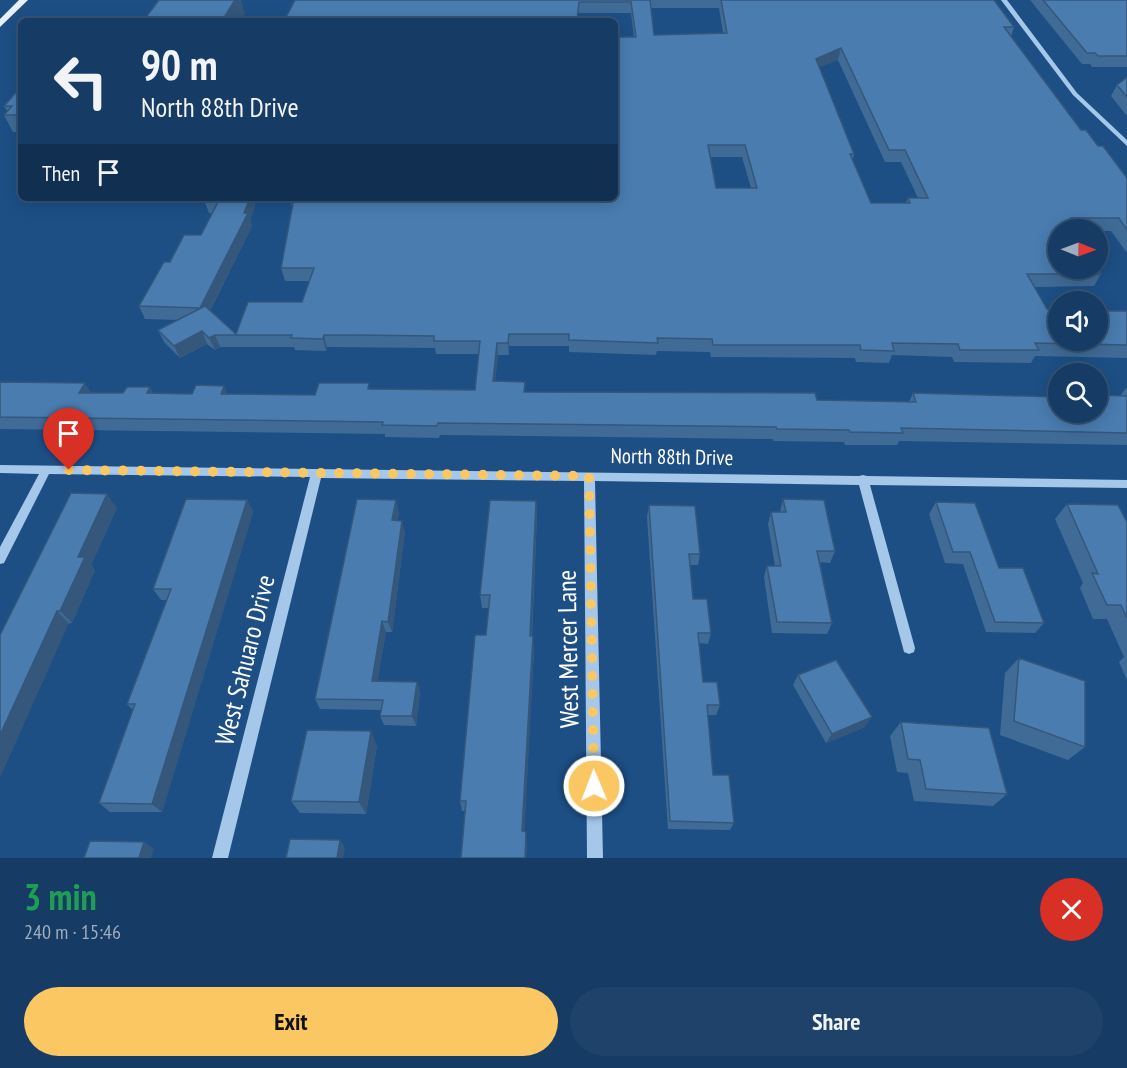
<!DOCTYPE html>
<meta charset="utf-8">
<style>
:root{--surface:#163b64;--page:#1f426a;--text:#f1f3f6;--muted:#9eadbf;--line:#355578;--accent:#fac762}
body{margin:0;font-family:"PT Sans Narrow",sans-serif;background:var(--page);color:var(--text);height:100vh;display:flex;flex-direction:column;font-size:22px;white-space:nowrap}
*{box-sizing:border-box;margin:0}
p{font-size:20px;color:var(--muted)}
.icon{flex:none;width:33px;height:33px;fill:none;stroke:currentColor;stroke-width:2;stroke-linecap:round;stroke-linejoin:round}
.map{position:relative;height:858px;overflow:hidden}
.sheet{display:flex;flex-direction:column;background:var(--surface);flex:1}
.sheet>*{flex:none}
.banner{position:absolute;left:18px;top:18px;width:600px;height:183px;border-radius:9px;box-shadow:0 3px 15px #0003,0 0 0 2px var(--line);background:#163b64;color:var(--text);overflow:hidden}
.needle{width:39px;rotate:91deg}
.controls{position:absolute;left:1048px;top:219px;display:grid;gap:12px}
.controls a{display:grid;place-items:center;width:60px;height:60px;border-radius:50%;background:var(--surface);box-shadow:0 3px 15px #0003,0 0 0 2px var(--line);font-size:30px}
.pin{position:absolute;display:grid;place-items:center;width:51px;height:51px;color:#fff;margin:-62px -26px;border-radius:50% 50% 50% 0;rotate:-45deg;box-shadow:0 0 6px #0007}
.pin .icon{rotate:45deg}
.me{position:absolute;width:66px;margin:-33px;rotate:359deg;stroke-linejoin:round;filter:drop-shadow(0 0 4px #0008)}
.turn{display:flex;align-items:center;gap:21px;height:126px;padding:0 24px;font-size:27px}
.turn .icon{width:78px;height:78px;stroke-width:2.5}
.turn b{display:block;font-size:42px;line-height:51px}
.then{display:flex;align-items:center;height:57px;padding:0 24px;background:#0003;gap:12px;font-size:22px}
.round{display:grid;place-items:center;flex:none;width:63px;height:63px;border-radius:32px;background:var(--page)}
.overview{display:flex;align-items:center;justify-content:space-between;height:102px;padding:0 24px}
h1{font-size:36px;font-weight:800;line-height:45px;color:#1e9e55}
.primary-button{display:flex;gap:12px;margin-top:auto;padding:12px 24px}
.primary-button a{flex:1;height:69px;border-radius:36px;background:var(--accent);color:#111;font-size:24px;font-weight:800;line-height:69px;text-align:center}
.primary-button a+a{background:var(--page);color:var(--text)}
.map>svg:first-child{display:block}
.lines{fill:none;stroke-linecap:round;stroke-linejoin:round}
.minor{fill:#a4c7ea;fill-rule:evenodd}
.major{fill:#e8f2fe;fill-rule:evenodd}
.wall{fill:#406b97;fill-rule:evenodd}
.shaded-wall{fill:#34577b}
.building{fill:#4a7cb0;stroke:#34577b;stroke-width:1.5;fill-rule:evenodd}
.route{stroke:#fac762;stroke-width:10;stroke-dasharray:0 18}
.labels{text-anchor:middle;stroke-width:5;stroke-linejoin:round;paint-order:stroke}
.street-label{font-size:21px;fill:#fff;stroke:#1d4f85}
.near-street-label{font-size:26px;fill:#fff;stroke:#1d4f85}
</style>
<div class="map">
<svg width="1127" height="858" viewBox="0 0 1127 858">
<rect width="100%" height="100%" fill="#1d4f85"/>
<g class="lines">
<!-- minor -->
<path class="minor" d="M1001,0H1007L1077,93L1127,140V146L1073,95Z
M0,465L859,476L863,475L867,476L1127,480V488L870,485L915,648L914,652L909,654L904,652L903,648L859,485L595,481L603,858H587L584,481L321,478L228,858H212L310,477L49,474L4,563L0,564V547L39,474L0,473Z"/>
<!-- major -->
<path class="major" d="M19,0H28L0,27V19Z"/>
</g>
<!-- wall -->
<path class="wall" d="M295,0H994L1014,27L1011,37L1081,130L1098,146L1127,178V253L1111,231H1098V230H1059L1101,274L1094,286L1034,287L1047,309L1127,311V358L1035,356L1031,363L954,362L952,357L892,355L889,363L856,362L855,358L711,357L710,352L657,351L656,355L569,352V346H509V355H498L495,381L525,392L817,400L909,402L913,393L1055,397L1057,394L1120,396L1126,388H1127V445L899,441L897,445H845L844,442L773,441V439L440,435L439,438L385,437V434L0,429V382L91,393H123L150,387L153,393L315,395L370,389L475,390L479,354H436L435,348L327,347L326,351L295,350L294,347H220L215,350L207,344L180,358L164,342L158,330L178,320L145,319L139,306L170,262L201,235L212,213H209L204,200L206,198H253L255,206L250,220L252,226L210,311L236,334L302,302L309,281H285L281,268L292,207L290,198H615L634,37L631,13H578V21H284ZM651,8H719L723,33L654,35ZM838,60L885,162H901L918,198H908L906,203H871L853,160L854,154L819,67ZM710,157H742L751,188H716Z
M1030,0H1127V67H1092L1090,64H1082Z
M1127,77V116L1111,96L1117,85Z
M21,89V132H13L4,115L7,111L4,106Z
M783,499L835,551L830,563L820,562L832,623L827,634L772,633L764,577L767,566H775L768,524L771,512H780Z
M247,500L253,512L162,812H110L99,803L133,710L127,704L167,600H161L153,589Z
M536,501L537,515L532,636L534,649L524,831L527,841L526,858H461L466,811H462L460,801L486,635L489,608H482L480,595Z
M936,502L999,568L1044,623L1035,633L986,632L963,564L945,563L929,514Z
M1067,504L1127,522V680L1119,662L1124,657L1107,619H1093L1080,588L1083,583L1055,519Z
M649,505L700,554L698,565H690L693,599L711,633L708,644L699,643L703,682L720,705L716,715H708L713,775L734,823L730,830L668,829L647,517Z
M117,508L91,565L95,570L72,623L0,635Z
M399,512L397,521L405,532L392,632H386L377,681L417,682L420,692L416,726L384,725L380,716L381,710L320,709L315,699Z
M1019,658L1085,747L1068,760L1000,735L1005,673Z
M798,675L865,727L826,743L793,685Z
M901,722L1007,794L993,806L914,801L908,773L897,772L890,736Z
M377,745L366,814L300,813L291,801Z"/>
<!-- shaded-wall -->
<path class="shaded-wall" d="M235,0H241L245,14L241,21H222Z
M841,48L838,60L813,70L816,59Z
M246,198H253L255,206L250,220L252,226L205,320L200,308L244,213Z
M202,331L207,344L180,358L174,346Z
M509,334V355L508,343Z
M215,335L220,347L215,350L209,338Z
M324,335L327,347L326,351L323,339Z
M497,343L498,355L494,394L493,381Z
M85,383L93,395L79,393Z
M224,386L229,398L221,394Z
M150,387L156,399L147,393Z
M107,494L117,508L91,565L95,570L72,623L60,611L78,557Z
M247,500L253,512L162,812L152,804Z
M396,500L399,512L395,532L392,520Z
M536,501L537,515L531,649L530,636Z
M402,521L405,532L392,632L388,622Z
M57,611L69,623L0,778V735Z
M382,621L386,632L376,691L372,681Z
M533,636L534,649L524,841L522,831Z
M417,682L420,692L416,726L412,716Z
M872,717L865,727L826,743L832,734Z
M371,731L377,745L366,814L359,802Z
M526,832L527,841L526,858H525Z
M340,840L345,848L343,858H337Z
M144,842L154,849L151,858H139Z"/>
<!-- building -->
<path class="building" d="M159,0H235L222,21H143Z
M295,0H650L654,35L727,33L721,0H994L1014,27H1004L1081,130H1086L1098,146H1103L1127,178V230L1119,218H1071L1079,230H1059V268H1098L1101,274H1027L1047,309L1059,310V340H1098V311H1127V345L1035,343L1039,350H960L958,344L892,343L894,351L861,350L860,345H713L712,339L657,338L658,343L569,340V334H509L508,343H497L493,381L525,382L524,392L815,393L817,400L916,402L913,393L1058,397L1057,394H1059V412H1098V395L1127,396V433L901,428L903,433L850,432L849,430L777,429L776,427L438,423L437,426L382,425L383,422L0,417V382L85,383L79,393H123L127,387H150L147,393L192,394L196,385L224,386L221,394L315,395L319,383H369L368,389L475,390L480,341H434V336L356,335H324L323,339L291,338L292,335H215L209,338L202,331L174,346L158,330L205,306L236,334L248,302H302L314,268H281L294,198H290H615V37H636L631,2H579L577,21H284ZM841,48L889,150H905L928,198H908L910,203H871L850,154H854L816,59ZM708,145H745L757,188H716Z
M1043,0H1127V56H1098L1095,53H1087Z
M1127,77V97L1117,85Z
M19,89H21V115H4L12,106H4Z
M206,198H250L244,213H248L200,308L139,306L164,262H170L184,235H201L219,200H204Z
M71,493L107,494L78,557H85L60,611H57L0,735V635Z
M186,499L247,500L152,804L99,803L135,704H127L171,589H153Z
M357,499L396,500L392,520L402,521L388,622L382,621L372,681L417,682L412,716H380L383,700L315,699Z
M783,499L824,500L835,551H817L832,623L777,622L767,566H781L771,512H786Z
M490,500L536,501L530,636H533L522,831L526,832L525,858H461L466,801H460L475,635H486L490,595H480Z
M936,502L975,503L999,568H1023L1044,623L995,622L970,552H953Z
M1067,504L1118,505L1127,522V618L1121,605H1107L1092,573L1098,574Z
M649,505L695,506L700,554H689L693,599H707L711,633H698L703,682H717L720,705H707L713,775H729L734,823L670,821Z
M1019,658L1085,681V747L1014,721Z
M836,660L872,717L832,734L798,675Z
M901,722L989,728L1007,794L926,789L920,760L908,759Z
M307,730L371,731L359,802L291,801Z
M290,839L340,840L337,858H286Z
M90,841L144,842L139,858H84Z"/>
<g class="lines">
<!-- route -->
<path class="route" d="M69,470L589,476L594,786"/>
</g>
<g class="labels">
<!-- street labels -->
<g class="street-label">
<text transform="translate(672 457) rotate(1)" y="7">North 88th Drive</text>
</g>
<!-- near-street labels -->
<g class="near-street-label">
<text transform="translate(568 649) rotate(-91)" y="9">West Mercer Lane</text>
<text transform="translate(245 660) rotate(-76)" y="9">West Sahuaro Drive</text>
</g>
</g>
</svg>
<div class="controls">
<a><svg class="needle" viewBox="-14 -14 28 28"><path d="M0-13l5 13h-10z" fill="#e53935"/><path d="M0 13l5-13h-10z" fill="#9eadbf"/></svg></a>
<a><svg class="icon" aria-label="sound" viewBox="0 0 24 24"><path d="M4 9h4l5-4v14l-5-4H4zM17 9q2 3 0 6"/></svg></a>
<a><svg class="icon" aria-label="search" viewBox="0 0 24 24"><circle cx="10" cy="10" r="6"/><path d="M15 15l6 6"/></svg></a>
</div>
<div class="pin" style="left:69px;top:470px;background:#d93025"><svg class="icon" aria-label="arrive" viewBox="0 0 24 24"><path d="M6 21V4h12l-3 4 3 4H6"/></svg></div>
<svg class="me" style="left:594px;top:786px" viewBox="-20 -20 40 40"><circle r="17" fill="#fac762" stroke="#fff" stroke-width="3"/><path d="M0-11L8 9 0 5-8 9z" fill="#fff"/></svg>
<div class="banner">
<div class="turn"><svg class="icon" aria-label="left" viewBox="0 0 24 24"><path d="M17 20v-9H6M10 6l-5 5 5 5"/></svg><div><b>90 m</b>North 88th Drive</div></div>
<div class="then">Then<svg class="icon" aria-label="arrive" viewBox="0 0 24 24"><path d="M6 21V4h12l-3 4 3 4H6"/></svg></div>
</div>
</div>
<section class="sheet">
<div class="overview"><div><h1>3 min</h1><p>240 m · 15:46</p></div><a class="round" style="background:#d93025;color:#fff"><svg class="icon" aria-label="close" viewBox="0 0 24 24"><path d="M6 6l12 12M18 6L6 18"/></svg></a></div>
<div class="primary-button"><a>Exit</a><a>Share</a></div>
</section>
